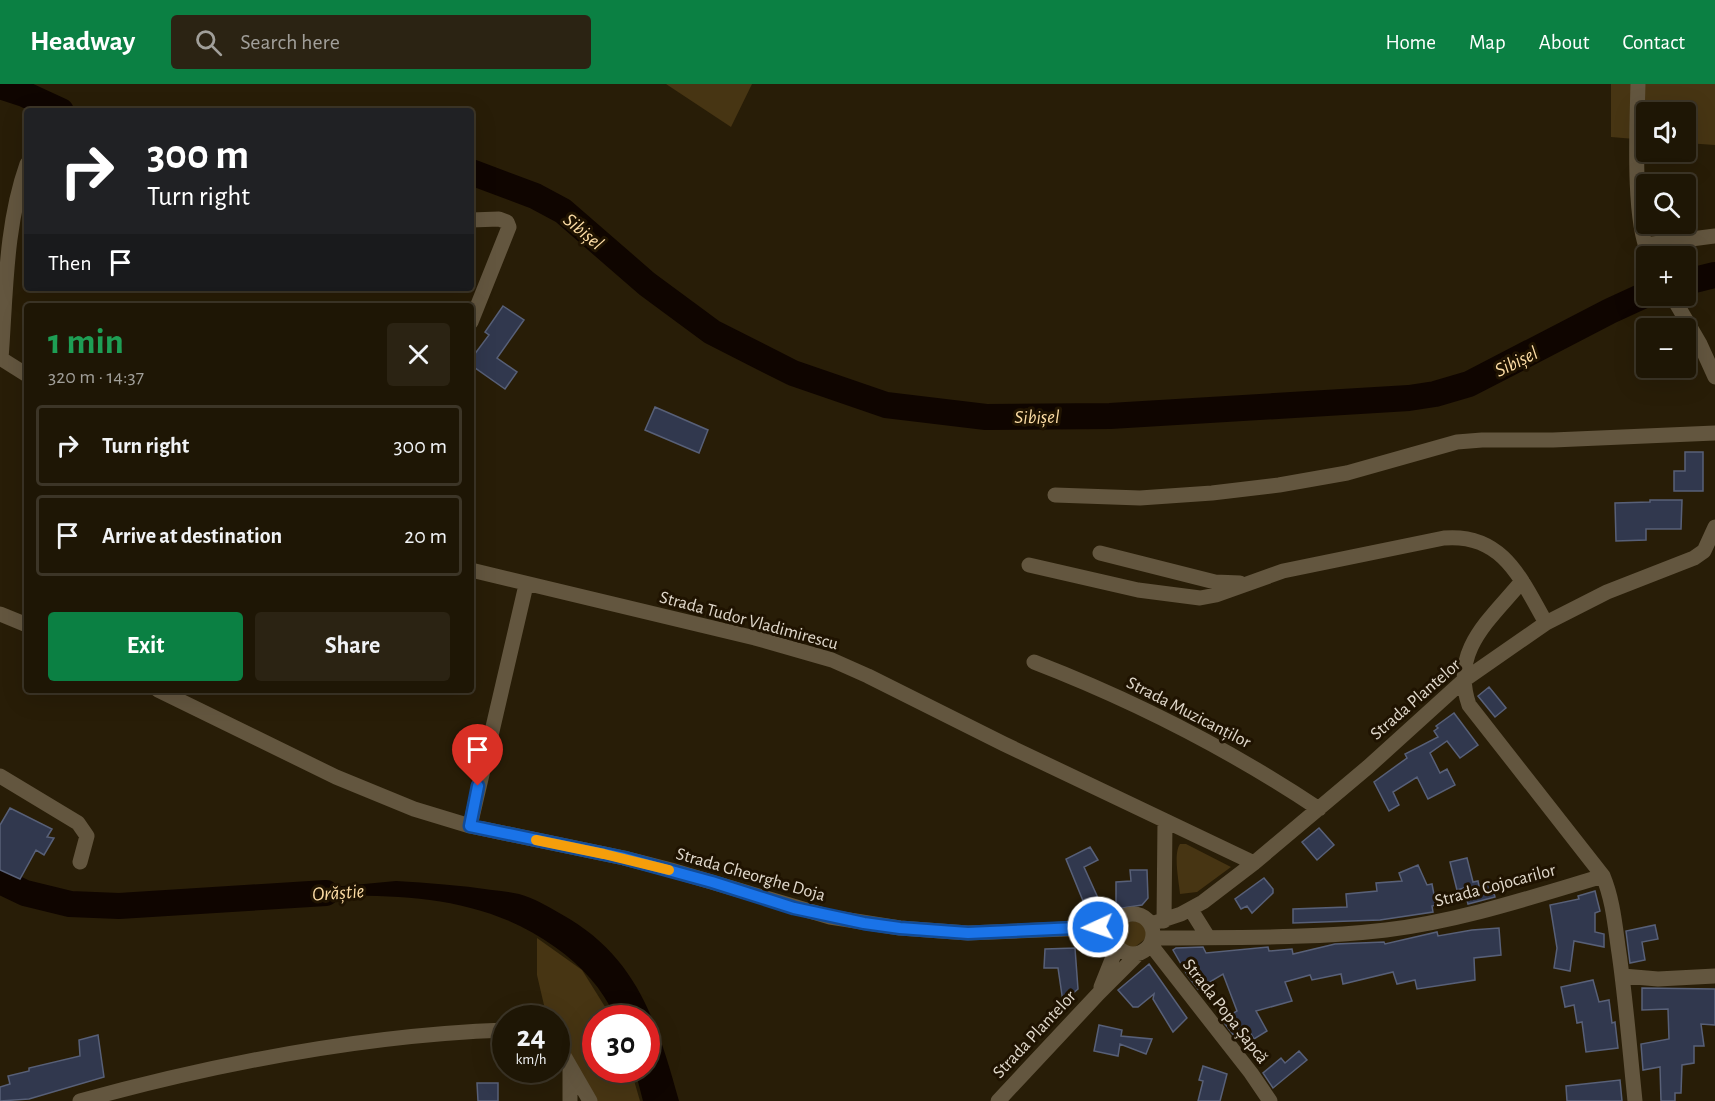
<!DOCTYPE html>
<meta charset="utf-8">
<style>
:root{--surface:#1e1605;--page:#2b2313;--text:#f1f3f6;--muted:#a19f9a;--line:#3c3527;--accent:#0b8043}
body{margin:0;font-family:"Alegreya Sans",sans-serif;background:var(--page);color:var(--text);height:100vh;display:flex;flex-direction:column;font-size:22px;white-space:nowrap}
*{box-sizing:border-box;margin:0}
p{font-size:20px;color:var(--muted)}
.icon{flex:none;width:33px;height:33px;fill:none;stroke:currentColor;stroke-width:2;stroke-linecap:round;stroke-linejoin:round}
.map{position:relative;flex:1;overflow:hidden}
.drawer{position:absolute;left:24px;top:219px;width:450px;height:390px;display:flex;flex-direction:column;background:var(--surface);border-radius:6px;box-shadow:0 6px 24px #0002,0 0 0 2px var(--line)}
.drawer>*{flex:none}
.guide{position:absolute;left:24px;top:24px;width:450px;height:183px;border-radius:6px;box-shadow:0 6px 24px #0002,0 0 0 2px var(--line);background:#202124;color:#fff;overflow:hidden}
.fabs{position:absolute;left:1636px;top:18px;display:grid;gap:12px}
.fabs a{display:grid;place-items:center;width:60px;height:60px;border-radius:6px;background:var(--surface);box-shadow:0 6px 24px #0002,0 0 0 2px var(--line);font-size:30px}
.speed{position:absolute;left:492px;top:921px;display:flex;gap:12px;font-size:30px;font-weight:700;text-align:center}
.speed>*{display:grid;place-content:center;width:78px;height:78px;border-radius:50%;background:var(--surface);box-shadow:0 6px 24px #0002,0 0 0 2px var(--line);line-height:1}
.speed small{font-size:15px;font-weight:400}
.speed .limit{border:9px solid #d22;background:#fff;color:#111}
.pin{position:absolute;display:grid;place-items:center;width:51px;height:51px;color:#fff;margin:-62px -26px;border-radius:50% 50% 50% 0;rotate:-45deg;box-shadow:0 0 6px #0007}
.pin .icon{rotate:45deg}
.me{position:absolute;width:66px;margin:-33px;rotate:267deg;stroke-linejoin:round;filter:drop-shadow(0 0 4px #0008)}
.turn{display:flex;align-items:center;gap:21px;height:126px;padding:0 24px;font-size:27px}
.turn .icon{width:78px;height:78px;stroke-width:2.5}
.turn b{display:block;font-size:42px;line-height:51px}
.then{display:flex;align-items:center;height:57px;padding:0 24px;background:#0003;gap:12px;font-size:22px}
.round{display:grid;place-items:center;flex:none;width:63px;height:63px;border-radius:6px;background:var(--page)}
.overview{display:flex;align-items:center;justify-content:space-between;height:102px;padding:0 24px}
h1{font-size:36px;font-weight:700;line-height:45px;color:#1e9e55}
.button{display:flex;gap:12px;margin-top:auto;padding:12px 24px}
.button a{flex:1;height:69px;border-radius:6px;background:var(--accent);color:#fff;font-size:24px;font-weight:700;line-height:69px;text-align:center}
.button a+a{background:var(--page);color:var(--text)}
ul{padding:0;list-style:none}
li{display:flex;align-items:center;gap:18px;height:81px;margin:0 12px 9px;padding:0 12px;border:3px solid var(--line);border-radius:6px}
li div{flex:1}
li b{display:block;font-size:22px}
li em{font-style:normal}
header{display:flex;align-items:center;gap:36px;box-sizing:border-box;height:84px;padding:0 30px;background:var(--accent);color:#fff}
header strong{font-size:28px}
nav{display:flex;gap:33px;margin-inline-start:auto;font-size:21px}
.search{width:420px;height:54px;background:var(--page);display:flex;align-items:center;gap:15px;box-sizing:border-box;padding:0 21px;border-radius:6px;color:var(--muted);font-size:22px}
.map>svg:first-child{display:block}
.green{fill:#473513}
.water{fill:#0f0500}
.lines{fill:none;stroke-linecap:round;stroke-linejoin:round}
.river{stroke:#0f0500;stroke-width:26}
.building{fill:#31384e;stroke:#586078;stroke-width:1.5}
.street{stroke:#63563f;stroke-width:15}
.route-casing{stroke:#114b97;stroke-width:15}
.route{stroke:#1a73e8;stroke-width:10}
.slow{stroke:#f59e0b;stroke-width:10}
.labels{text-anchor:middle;stroke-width:6;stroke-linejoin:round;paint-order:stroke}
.street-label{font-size:18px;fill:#e1d9cc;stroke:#1f1301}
.water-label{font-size:20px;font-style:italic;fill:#fddda5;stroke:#1f1301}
</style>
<header>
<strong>Headway</strong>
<div class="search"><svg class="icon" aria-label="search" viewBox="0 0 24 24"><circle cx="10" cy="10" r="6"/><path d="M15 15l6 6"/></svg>Search here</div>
<nav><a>Home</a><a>Map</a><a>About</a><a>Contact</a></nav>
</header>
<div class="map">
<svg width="1715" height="1017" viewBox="0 0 1715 1017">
<rect width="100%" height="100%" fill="#281d07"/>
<!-- green -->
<path class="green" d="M666,0H752L731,43Z
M1611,0H1715V61L1686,59V28H1647V56L1611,53Z
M1180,760H1186L1231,783L1197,808L1180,810C1179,798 1173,770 1180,760Z
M1134,837C1144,839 1146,842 1149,852L1131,866C1114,858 1113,840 1134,837Z
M537,854L582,886L612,934H596V986H631L640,1017H596L557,950L556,934H547L537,891Z"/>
<!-- water -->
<path class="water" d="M396,797C428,799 460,801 492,806C501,807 511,808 519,810C534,814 547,822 561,830C637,872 657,938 679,1017H643L635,986H646V934H616C602,904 582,882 555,863C476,806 384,811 291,812L290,807Z"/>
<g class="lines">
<!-- river -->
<path class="river" d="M0,2L24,10L61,27
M471,88L535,112L563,127L647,200L712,248L793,289L886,321L986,333L1110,332L1409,314L1435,310L1469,300L1610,227L1647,210
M1686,198L1715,191
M0,797L25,809L70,820L119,822L326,809"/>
</g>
<!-- building -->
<path class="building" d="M503,222L524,236L497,274L517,288L505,305L471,281V275L489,251L485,248Z
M655,323L708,346L699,369L645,346Z
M1685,368H1703V407H1674V387H1685Z
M1650,416H1682L1681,445H1646V456L1616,457L1615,419L1650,418Z
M1489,603L1506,624L1495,633L1478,612Z
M1454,629L1478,661L1460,674L1447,657L1430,669L1440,689L1447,685L1455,701L1428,715L1417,693L1393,708L1399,721L1389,727L1374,698L1407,674L1405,670L1438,653L1434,647L1438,644L1436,642Z
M10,724L52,745L47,753L54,754L44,771L36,766L20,795L0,786V741Z
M1319,744L1334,761L1317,776L1302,758Z
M1090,763L1098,776L1084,783L1103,825L1088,829L1066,775Z
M1467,774L1473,798L1478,797L1479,802L1491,799L1495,813L1468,820L1464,804L1457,806L1450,778Z
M1418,781L1427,801L1432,800L1436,821L1432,822L1433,828L1380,836L1293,839V825L1347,823L1346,810L1377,807L1376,799L1402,797L1399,789Z
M1130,786H1147L1148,814L1142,821L1116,825V798L1131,797Z
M1264,794L1273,805V809L1252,829L1247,822L1241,825L1235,815Z
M1595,807L1600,827L1595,829V848L1604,850V863L1574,857L1570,887L1554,884L1557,864L1550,821L1579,815L1578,812Z
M1655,841L1658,855L1642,858L1645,876L1630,879L1626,847Z
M1499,844L1501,871L1474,874L1475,896L1417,905L1415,896L1397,900L1393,888L1343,900L1341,890L1312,896L1310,891L1285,898L1292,917L1256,927L1267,947L1254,955L1248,945L1235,953L1222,936L1237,927L1223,890L1198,905L1188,892L1173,866L1176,864L1203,863L1206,869L1268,863L1269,867L1292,865L1293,870L1335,860L1384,858L1385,860L1437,848L1438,852L1472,846Z
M1075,864L1078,905L1063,918L1058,884H1044L1045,865Z
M1149,880L1187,934L1173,948L1153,915L1154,910L1138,923H1133L1118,906Z
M1593,896L1599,918L1609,916L1612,939L1615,938L1618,964L1586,968L1582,938L1577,939L1574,921L1565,923L1561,903Z
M1642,904L1715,905V941L1701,940L1704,962H1694V979L1682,981L1681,1009H1675V1017H1661L1660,983L1643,986L1641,960L1669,955L1668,925L1642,926Z
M1099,941L1122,946L1121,952L1152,955L1146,970L1120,960L1118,972L1094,967Z
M98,951L104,993L29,1015L0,1017V1003L10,1000L8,992L29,987V984L80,972L79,956Z
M1299,967L1307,976L1273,1004L1263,989L1281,974L1285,979Z
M1203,982L1227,990L1220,1017H1198L1203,997L1199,996Z
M1620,996L1622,1017H1567L1566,1002Z
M477,999H498V1017H478Z"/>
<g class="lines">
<!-- street -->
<path class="street" d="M1638,0C1637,39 1632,141 1650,172
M471,136L499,135L507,138L509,143L471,238
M1645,161L1715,152
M1672,212L1700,260L1715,293
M0,274L27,291
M1,275C6,210 5,142 27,80
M1055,411L1140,414L1212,409L1279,401L1347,389L1457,358L1482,356H1553L1715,349
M1100,469L1215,498L1240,499
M1029,481L1138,506L1200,514L1216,511L1283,487L1444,454C1503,449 1521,495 1546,539
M471,486L755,554L832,576L868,592L1004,660L1254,779
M1522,497C1490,536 1450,566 1469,621L1603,792C1613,816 1615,842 1619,869C1626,918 1630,968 1635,1017
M0,530L27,541
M1034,578C1135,617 1229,665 1319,725
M158,606L336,693L414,725L470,742L624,774L671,786L830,833L900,844L968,849L1114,843
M0,692L78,739L87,752L80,778
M470,742L526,501
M1191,826L1208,853
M1113 850a20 20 0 1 1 40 0a20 20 0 1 1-40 0Z
M1164,837L1165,737
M1151,840L1181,830L1203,818L1254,779L1368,683L1464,596L1546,539L1607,508L1694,474L1704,467L1715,443
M1153,854C1231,853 1309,855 1386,846C1460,837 1532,813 1603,792
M1151,861L1251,989L1270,1017
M1623,892L1658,895L1715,892
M1101,903L1117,863
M556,958L590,1017
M80,1017C219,979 361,951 506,946
M570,1017V984
M998,1017L1099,909L1138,870"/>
</g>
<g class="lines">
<!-- route casing -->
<g class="route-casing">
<path id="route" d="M478,702L470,742L624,774L712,798L794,824L864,839L900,844L968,849L1098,843"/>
</g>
<!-- route -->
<use href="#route" class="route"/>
<!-- slow -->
<path class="slow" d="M536,756L604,770L669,786"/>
</g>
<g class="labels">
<!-- street labels -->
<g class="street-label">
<text transform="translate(749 536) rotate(15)" y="6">Strada Tudor Vladimirescu</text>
<text transform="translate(1415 615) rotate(-41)" y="6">Strada Plantelor</text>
<text transform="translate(1189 628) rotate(27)" y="6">Strada Muzicanților</text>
<text transform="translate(751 790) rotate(16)" y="6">Strada Gheorghe Doja</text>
<text transform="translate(1495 801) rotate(-15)" y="6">Strada Cojocarilor</text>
<text transform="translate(1226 927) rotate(52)" y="6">Strada Popa Șapcă</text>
<text transform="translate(1034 950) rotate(-47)" y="6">Strada Plantelor</text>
</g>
<!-- water labels -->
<g class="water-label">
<text transform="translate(584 147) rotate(40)" y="7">Sibișel</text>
<text transform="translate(1516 277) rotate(-26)" y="7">Sibișel</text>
<text x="1037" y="339">Sibișel</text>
<text transform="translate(338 808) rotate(-4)" y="7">Orăștie</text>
</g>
</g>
</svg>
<div class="fabs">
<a><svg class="icon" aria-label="sound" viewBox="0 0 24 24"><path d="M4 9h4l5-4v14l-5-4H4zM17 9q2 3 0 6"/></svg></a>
<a><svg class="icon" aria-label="search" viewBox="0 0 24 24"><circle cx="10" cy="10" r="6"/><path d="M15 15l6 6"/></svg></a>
<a>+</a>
<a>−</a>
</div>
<div class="speed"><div>24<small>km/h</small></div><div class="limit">30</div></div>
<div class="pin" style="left:478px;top:702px;background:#d93025"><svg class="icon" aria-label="arrive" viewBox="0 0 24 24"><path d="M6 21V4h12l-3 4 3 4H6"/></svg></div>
<svg class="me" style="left:1098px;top:843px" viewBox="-20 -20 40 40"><circle r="17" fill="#1a73e8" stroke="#fff" stroke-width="3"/><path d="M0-11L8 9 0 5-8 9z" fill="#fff"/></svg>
<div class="guide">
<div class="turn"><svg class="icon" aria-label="right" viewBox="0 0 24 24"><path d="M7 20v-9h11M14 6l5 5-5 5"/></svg><div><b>300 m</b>Turn right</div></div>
<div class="then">Then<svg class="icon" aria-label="arrive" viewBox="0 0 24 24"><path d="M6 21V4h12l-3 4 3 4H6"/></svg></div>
</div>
<section class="drawer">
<div class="overview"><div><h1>1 min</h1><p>320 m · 14:37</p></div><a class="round"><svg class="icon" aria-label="close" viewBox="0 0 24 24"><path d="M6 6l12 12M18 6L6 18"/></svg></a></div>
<ul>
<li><svg class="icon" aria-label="right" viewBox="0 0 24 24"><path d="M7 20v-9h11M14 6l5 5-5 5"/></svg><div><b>Turn right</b></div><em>300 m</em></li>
<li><svg class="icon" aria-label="arrive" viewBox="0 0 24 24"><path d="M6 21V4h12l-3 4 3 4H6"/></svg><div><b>Arrive at destination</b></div><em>20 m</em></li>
</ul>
<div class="button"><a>Exit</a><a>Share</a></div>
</section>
</div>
